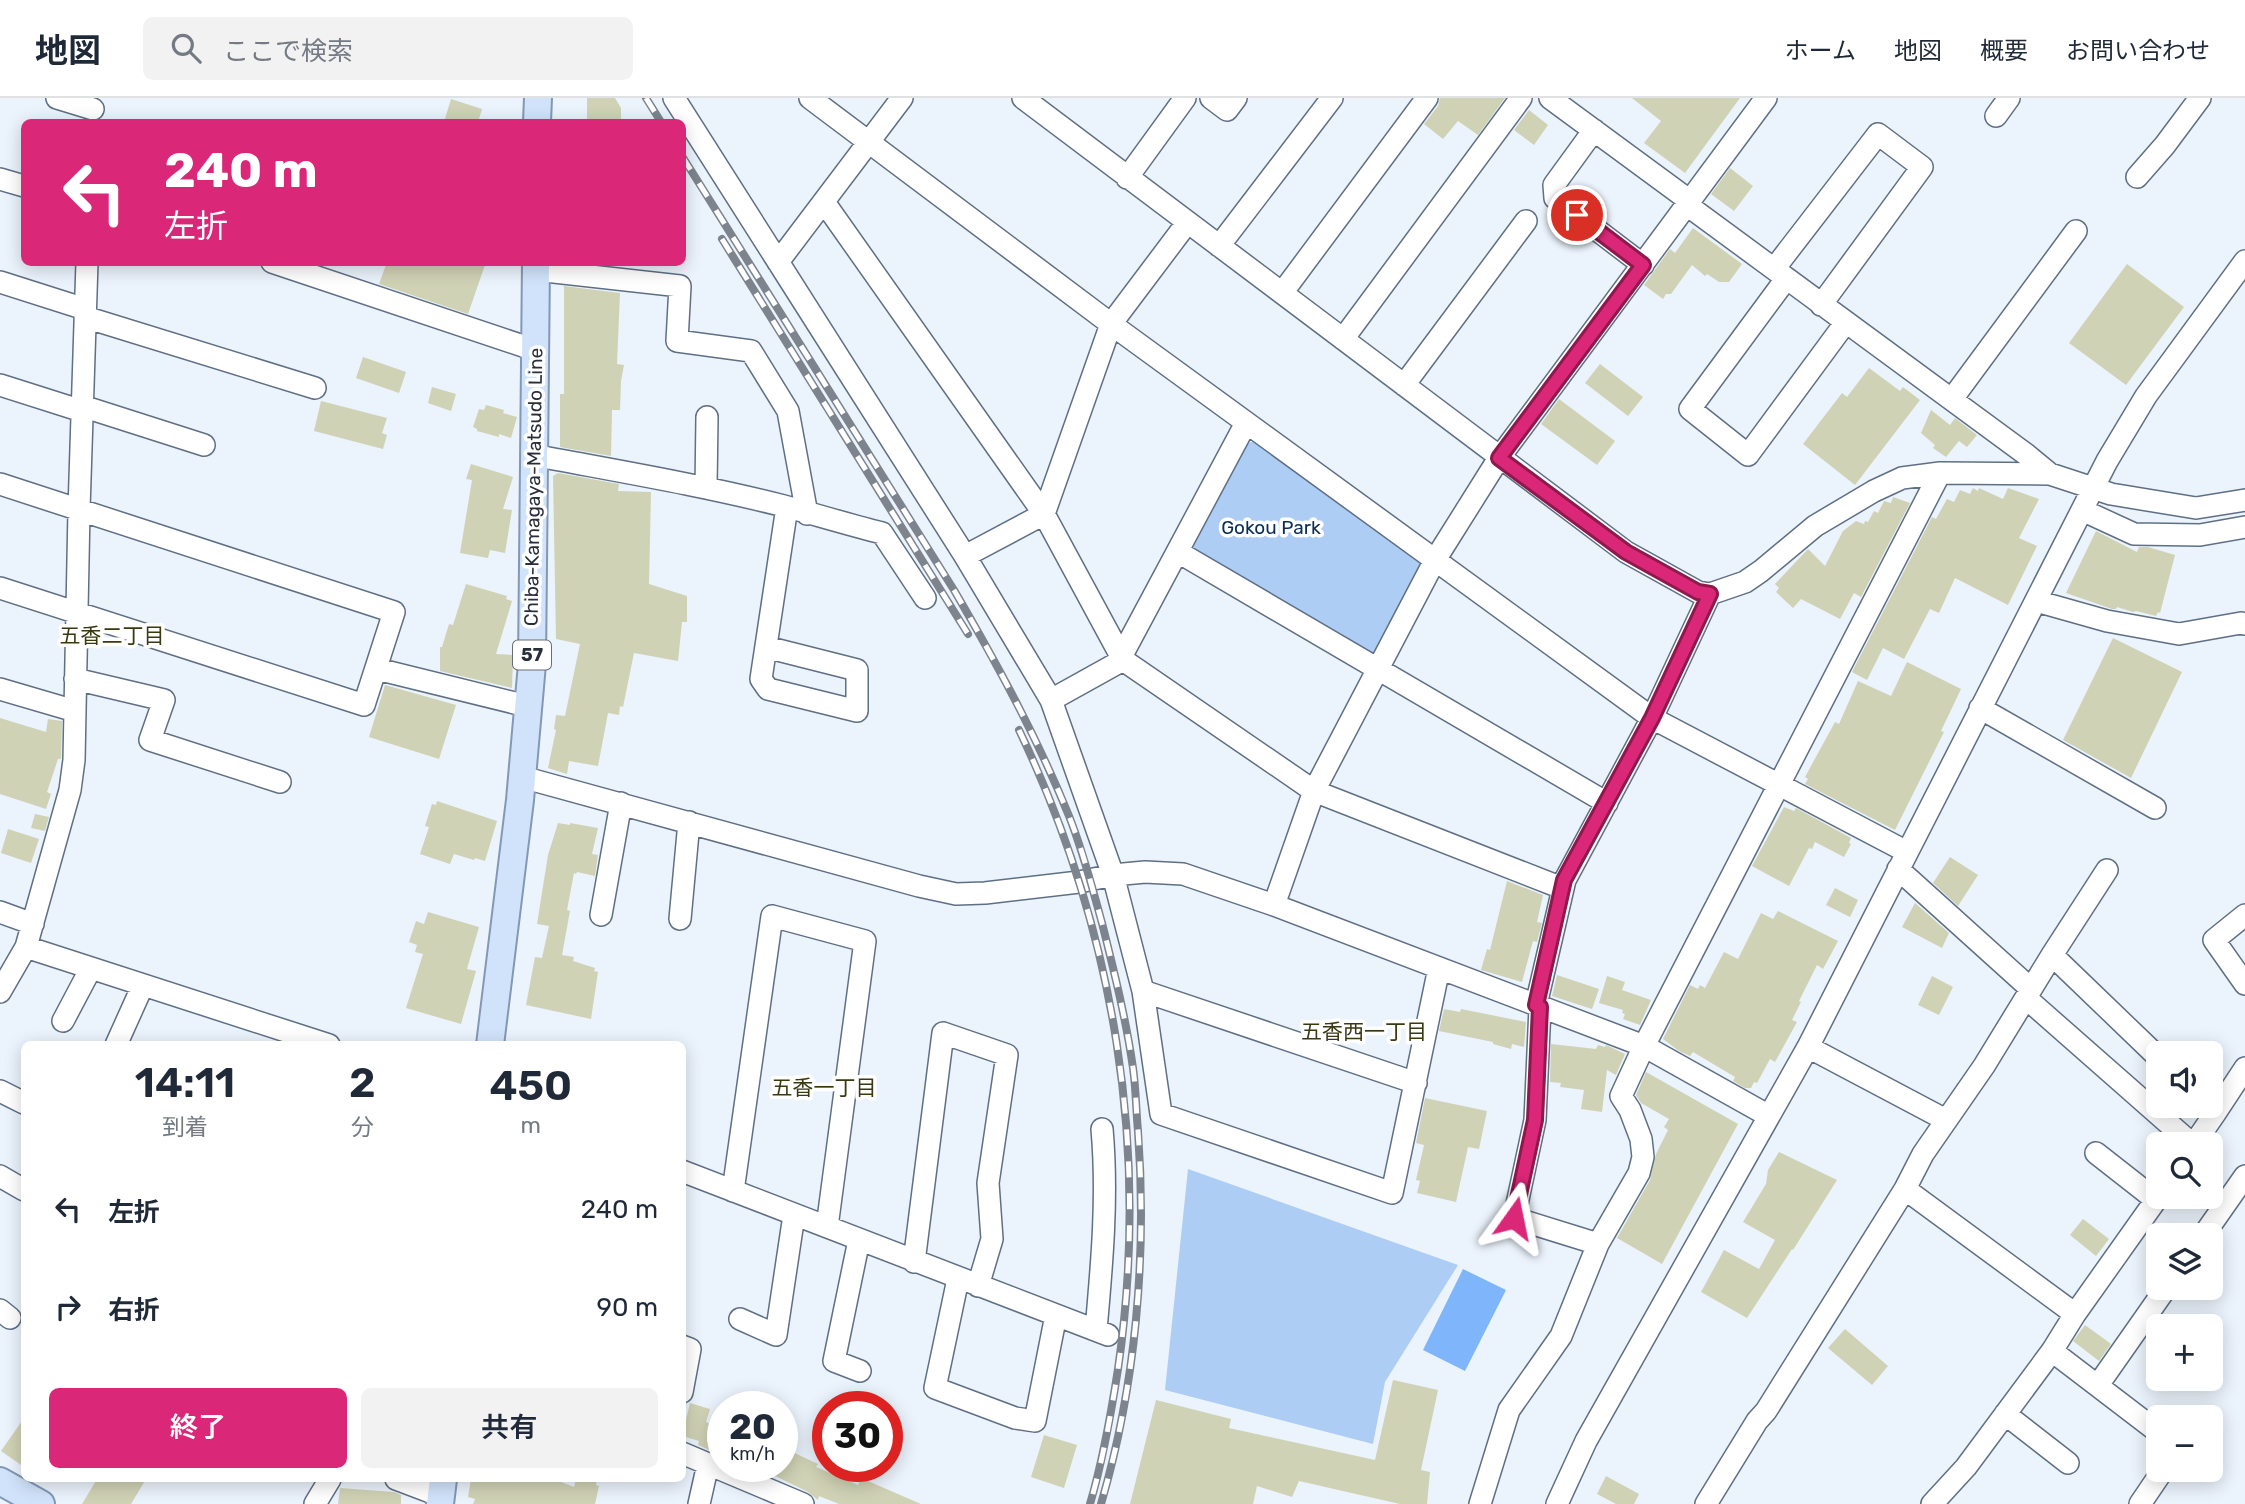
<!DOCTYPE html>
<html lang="ja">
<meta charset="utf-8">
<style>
:root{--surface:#fff;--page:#f2f2f3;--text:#1f2937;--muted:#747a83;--line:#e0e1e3;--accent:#db2777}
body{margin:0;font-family:Rubik,"Noto Sans JP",sans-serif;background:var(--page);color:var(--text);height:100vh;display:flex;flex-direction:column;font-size:26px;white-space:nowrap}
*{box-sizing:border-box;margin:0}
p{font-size:23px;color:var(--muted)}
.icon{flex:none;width:38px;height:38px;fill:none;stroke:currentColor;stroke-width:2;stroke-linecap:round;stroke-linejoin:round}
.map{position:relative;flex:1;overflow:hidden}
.details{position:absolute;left:21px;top:943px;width:665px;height:441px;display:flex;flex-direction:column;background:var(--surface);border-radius:10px;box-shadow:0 4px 18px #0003}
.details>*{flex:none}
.guide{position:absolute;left:21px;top:21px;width:665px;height:147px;border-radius:10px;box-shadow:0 4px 18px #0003;background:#db2777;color:#fff;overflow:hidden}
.fabs{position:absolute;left:2146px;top:943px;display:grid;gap:14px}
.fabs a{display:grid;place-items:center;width:77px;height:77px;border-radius:10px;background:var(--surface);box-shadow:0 4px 18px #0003;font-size:35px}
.speed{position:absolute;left:707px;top:1293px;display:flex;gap:14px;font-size:35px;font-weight:700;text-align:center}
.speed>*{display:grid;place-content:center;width:91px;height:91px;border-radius:50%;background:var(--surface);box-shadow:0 4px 18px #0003;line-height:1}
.speed small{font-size:18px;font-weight:400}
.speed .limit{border:10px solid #d22;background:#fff;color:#111}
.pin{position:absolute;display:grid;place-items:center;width:60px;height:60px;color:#fff;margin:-30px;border:4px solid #fff;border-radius:50%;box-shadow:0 2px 7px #0007}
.me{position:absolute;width:77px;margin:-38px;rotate:12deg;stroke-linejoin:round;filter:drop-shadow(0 0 5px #0008)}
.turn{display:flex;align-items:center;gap:24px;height:147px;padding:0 28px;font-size:32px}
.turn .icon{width:91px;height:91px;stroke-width:2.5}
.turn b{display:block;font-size:49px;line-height:60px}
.eta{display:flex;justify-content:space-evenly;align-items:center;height:119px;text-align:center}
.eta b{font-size:42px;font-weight:600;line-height:49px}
.primary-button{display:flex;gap:14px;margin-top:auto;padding:14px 28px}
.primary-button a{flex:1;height:80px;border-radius:10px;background:var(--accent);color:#fff;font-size:28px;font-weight:600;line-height:80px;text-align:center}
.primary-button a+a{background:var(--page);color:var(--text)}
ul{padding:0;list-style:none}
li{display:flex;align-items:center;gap:21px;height:98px;padding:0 28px}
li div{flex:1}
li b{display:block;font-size:26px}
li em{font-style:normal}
header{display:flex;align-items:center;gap:42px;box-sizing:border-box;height:98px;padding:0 35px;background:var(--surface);border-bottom:2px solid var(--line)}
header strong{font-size:33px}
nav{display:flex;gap:38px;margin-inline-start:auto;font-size:24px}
.search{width:490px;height:63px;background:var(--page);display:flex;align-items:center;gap:18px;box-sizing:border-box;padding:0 24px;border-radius:10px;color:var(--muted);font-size:26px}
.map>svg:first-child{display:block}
.green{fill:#aecdf5}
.water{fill:#7fb5fa}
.building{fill:#d0d2b5}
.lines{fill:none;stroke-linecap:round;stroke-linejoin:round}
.minor-casing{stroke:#5f6f84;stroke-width:24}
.major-casing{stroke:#8298b5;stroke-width:30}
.minor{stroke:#fff;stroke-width:21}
.major{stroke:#d1e3fb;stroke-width:26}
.rail-casing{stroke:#7d848d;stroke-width:8}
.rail{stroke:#fff;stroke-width:5;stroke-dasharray:16;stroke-linecap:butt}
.route-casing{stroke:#8e194d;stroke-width:18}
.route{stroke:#db2777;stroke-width:12}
.labels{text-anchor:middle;stroke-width:7;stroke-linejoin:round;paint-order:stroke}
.shield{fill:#fff;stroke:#686d74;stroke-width:2}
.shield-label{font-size:18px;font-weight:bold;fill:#282f38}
.street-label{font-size:19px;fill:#282f38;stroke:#fff}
.park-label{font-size:19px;fill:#0a2e59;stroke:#fff}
.neighbourhood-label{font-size:21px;fill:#393a10;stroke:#fff}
</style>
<header>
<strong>地図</strong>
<div class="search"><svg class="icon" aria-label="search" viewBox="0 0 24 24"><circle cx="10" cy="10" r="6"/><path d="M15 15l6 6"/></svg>ここで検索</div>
<nav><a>ホーム</a><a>地図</a><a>概要</a><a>お問い合わせ</a></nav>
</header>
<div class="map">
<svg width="2245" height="1406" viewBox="0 0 2245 1406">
<rect width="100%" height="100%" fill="#ebf3fc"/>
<!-- green -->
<path class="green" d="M1257,343L1419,460L1421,473L1377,556L1367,557L1188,451L1247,345Z
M1188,1071L1458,1167L1385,1284L1373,1346L1165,1292Z"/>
<!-- water -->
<path class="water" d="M1463,1171L1506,1192L1465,1273L1423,1252Z"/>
<!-- building -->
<path class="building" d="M587,0H615L621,10V24H587Z
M1440,0H1505L1478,37L1458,23L1443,41L1424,26L1438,8Z
M1632,0H1740L1685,75L1644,45L1661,23Z
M451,1L482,11L478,24H444Z
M1529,12L1548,27L1534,47L1514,32Z
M1730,70L1753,88L1734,113L1711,96Z
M1693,130L1742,166L1729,184H1719L1707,176L1705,178L1692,167L1671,196H1666L1663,201L1644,187L1670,151L1675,155Z
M387,164H486L468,216L379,186Z
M2127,166L2184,209L2126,287L2069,245Z
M564,188L620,195L617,266L624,267L621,283L620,312H612L611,358L560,349V296H564Z
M363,259L406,274L399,295L356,280Z
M1600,266L1643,299L1628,318L1585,285Z
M1869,270L1900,293L1903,289L1920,302L1855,387L1803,346L1842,295L1847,299Z
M432,289L456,296L451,313L428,305Z
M1559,301L1615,343L1597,367L1541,326Z
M321,303L387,320L382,335L387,337L383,351L314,333Z
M486,307L504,312L503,315L517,319L511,340L499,336V339L477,333V331L473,329L479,311L484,312Z
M1931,312L1950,327L1955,320L1977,337L1967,349L1959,343L1946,359L1933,350L1935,347L1921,335Z
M471,366L513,379L503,411L512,412L505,455L490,452L488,460L460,455L472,382L466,381Z
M558,375L619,386L618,393L651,394L649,486L687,498V524H682L678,563L634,555L623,609L620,608L619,617L608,615L598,668L569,663L567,676L548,670L556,632L554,631L556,617L565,618L580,546L556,541L553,378Z
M1973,390L1978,393L1979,390L2003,401L2008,390L2039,401L2019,440L2037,448L2008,507L1955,480L1939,515L1930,511L1904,561L1883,550L1867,582L1852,574L1932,419L1936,421L1947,401L1954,404L1960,392L1970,396Z
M1893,399L1910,405L1861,499L1854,495L1840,521L1801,501L1793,510L1776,494L1779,490L1775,486L1808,451L1825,468L1843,433L1856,423L1864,426L1865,423L1868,424L1874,413L1878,415L1884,403L1891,405Z
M2096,433L2137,454L2139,449H2148L2175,457L2160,515L2158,514L2156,518L2136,513L2133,514L2117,509L2116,511H2112L2066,495Z
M466,486L507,498L506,501L512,503L496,556L513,557L512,590L440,573V549H442L449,526L453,527Z
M2113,540L2182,574L2131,680L2063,642Z
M1907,564L1961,591L1941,633L1944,634L1895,732L1805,686L1808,681L1805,679L1835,624L1839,626L1858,583L1891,598Z
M385,587L456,607L439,661L369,639Z
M0,620L46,634L48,621L62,623L61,661H58L47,694L51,696L46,711L0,696Z
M437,703L497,723L485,763L475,760L474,762L454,756L450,766L420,756L429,729L425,728L432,706L436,707Z
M1784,709L1794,713L1796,710L1851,740L1849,745L1851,746L1844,759L1815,744L1812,751L1809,750L1789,788L1752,768Z
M35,716L49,719L45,733L31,730Z
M558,725L570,727V725L598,730L592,756L598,757L595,778L577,774L576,776L574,775L567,812L570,813L562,857L574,859L573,863L595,870L594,873L598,874L591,921L526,907L535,859L542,860L549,828L537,826L548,757Z
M8,731L39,741L31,765L1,755Z
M1950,759L1978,777L1958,808L1933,785Z
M1507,783L1543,797L1537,824L1542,825L1537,844L1533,843L1522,884L1481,872L1487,851L1490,852Z
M1835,790L1858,802L1850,819L1826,807Z
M1915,805L1949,835L1942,850L1902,829Z
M1778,813L1838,843L1823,871L1817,867L1799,903L1801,904L1792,922L1797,924L1775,964L1770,961L1757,985L1754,984L1751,990H1745L1733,983L1735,979L1693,954L1690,958L1679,953L1663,941L1690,887L1698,891L1700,887L1705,890L1724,854L1738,861L1761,815L1773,821Z
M428,814L479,829L467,871L476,873L461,926L406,910L423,856L415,854L417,847L409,844L416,823L424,826Z
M1557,877L1599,891L1592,911L1552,898Z
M1607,878L1625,884L1622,892L1651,902L1640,927L1623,921L1625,916L1622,915L1623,912L1599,905Z
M1932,878L1953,889L1939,917L1918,907Z
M1444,911L1460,914L1461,911L1526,924L1524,949L1512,946L1511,951L1493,946V944L1439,933Z
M1551,946L1596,951L1598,947L1605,949L1606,947L1625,956L1616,977L1607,972L1602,1014L1581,1011L1584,992L1560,989L1561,985L1550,984Z
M1646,974L1738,1026L1662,1166L1617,1140L1650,1082L1656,1056L1668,1032L1664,1029L1669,1021L1641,1005L1636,997Z
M1425,1000L1487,1013L1479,1051L1468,1049L1456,1104L1417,1095L1420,1083L1416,1082L1424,1047L1416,1045Z
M1779,1054L1837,1082L1793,1152L1792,1151L1747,1220L1701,1194L1724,1152L1759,1171L1775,1142L1743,1124L1766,1086L1768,1072Z
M2083,1121L2109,1141L2096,1158L2070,1137Z
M2085,1227L2111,1246L2099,1263L2073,1243Z
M1845,1231L1888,1268L1872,1287L1828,1250Z
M1393,1282L1438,1292L1421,1372L1430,1374L1427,1406H1400L1299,1383L1292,1399L1257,1388L1253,1406H1130L1156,1302L1231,1321L1229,1330L1375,1362Z
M690,1305L710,1311L706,1324L723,1331V1358L698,1347L699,1343L682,1338Z
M24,1320V1369L1,1353Z
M1044,1337L1077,1347L1064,1390L1031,1379Z
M782,1349L818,1366L816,1369L858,1387L861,1380L921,1406H839L819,1398L818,1402L808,1394L755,1368H782Z
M1606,1378L1639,1396L1634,1406H1616L1597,1396Z
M97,1381H146L131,1406H82Z
M471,1381H553L574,1389L576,1381H597L596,1387L599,1388L595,1406H473L475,1401L468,1399Z
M340,1390L394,1394L401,1397V1406H338Z"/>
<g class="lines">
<!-- minor casing -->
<g class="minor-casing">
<path id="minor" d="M57,0L93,11
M674,0L965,458L1051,602L1113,777L1145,774L1183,776L1274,807L1644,948L1769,1018
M810,0L1111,226L1652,620L1907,754
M1023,0L1626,454L1698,494L1710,496L1745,484L1761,473L1815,428L1874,393L1902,380L1940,375L2050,376L2111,396L2196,410L2245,402
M1211,0L1227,12L1236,0
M1550,0L1690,103
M1996,18L2009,0
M1594,32L1554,87L1555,100L1643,167
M2137,79L2165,47L2200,0
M1127,80L1185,0
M0,81L24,88
M824,104L1044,416L1123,562L1314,693L1562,790
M1687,107L2027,357L2050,376
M1219,148L1332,0
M272,164L535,252
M778,164L902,0
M1774,171L1878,36L1922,69L1821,207
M536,172L680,188L677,243L751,253L788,313L807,416
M1786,181L1690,311L1748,357L1846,224
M0,184L85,211
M1282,195L1427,0
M85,219L315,290
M1343,241L1521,0
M0,287L82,313
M1404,287L1526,123
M1952,301L2076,133
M82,308L204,347
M533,357C617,373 702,387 784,408C817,417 850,427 882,435L925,500
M0,386L394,514L364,607L0,490
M706,390L707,319
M2082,412L2134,436L2200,437L2245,429
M1178,454L1607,705
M965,458L1044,416L1111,226L1187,125
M2036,503L2107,523L2179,536L2241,525L2245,526
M766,549L857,572V613L768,591L761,581L787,409
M1121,559L1246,325
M377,571L527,608
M75,581L164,602L150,642L280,684
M0,591L75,613
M1051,602L1123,562
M1980,610L2155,710
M522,679L919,788L956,796L985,795L1079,784L1113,777L1143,893L1161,1016L1392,1095L1439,870
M1898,771L2031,891
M1274,807L1314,693L1435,462L1499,360L1766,0
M0,814L33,826
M601,817L621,705
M2245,817L2214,842L2245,886
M680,821L689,724
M26,849L329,947
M2052,857L2107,772
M1143,893L1416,985
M0,894L26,849L70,692L74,662L79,412L87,164
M2026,900L2192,1046
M1536,907L1565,782L1652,620L1710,496
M1540,909L1535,1022L1514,1120L1598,1146
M63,923L91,870
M116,947L143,887
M1808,949L1946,1022
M0,993L24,1005
M2216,1014L2245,970
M2194,1046L2216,1014L2209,1008
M2096,1055L2156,1102
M682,1073L1108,1237
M0,1078L24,1092
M1905,1091L2075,1216
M733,1093L772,818L865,843L827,1129
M2203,1138L2245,1078
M859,1142L834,1263L860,1273
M914,1164L943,935L1007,957L988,1085L992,1141L978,1188
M958,1181L935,1290L1015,1320L1035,1323L1056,1217
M0,1212L10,1220
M740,1221L776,1237L794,1117
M1096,1232C1102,1165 1108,1098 1102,1031
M682,1248L690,1251L682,1294
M2052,1253L2158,1334
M2098,1287L2166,1190
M2005,1316L2068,1365
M682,1355L803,1406
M396,1381L441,1398
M315,1406L330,1381
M699,1406L708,1366
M1480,1406L1509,1312L1561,1238L1598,1146L1639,1075L1643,1059L1641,1041L1630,1012L1621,998L1644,948L1940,375
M1557,1406L1586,1343L1808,949L2107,363L2146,298L2245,163
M1706,1406L1757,1323L1766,1313L1905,1091L1923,1056L1984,968L2052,857L2158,959
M1932,1406L1966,1369L2052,1253L2075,1216L2158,1099
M2140,1406L2163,1372"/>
</g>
<!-- major casing -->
<g class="major-casing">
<path id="major" d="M537,24L538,0
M490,947L520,702L532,566L536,164
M0,1383L41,1406
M440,1406L443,1381"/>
</g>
<!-- minor -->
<use href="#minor" class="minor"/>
<!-- major -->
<use href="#major" class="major"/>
<!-- rail casing -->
<g class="rail-casing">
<path id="rail" d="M646,0L661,24
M682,58L954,492C997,566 1037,639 1069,718C1083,753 1092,789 1102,825C1114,873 1126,921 1133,970C1136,991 1136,1012 1138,1033C1147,1157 1136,1287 1101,1406
M722,141L968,536
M1019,632C1115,832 1150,1052 1118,1271C1111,1316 1103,1362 1090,1406"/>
</g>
<!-- rail -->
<use href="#rail" class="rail"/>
</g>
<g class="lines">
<!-- route casing -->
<g class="route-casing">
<path id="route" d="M1514,1120L1535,1022L1540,909L1536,907L1564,782L1652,620L1710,496L1698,494L1626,454L1499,360L1643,167L1577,117"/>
</g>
<!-- route -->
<use href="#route" class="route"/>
</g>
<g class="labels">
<!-- shield labels -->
<rect class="shield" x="513" y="542.5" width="38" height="29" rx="5"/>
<g class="shield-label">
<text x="532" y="563">57</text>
</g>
<!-- street labels -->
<g class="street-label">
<text transform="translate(533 389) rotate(-89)" y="7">Chiba-Kamagaya-Matsudo Line</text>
</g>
<!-- park labels -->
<g class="park-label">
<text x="1271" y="436">Gokou Park</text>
</g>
<!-- neighbourhood labels -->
<g class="neighbourhood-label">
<text x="112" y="545">五香二丁目</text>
<text x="1364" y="941">五香西一丁目</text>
<text x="824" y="997">五香一丁目</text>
</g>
</g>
</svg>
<div class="fabs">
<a><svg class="icon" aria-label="sound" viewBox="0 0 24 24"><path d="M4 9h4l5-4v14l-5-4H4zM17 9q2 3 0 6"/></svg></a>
<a><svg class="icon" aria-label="search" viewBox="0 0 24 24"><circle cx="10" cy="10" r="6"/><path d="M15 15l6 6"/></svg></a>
<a><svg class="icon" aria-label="layers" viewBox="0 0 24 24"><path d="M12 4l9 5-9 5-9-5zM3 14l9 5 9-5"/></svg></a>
<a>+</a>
<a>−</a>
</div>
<div class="speed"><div>20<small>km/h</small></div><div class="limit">30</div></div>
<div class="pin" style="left:1577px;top:117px;background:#d93025"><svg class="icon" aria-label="arrive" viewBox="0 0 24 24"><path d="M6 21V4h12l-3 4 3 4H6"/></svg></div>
<svg class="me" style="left:1514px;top:1120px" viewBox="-20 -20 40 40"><path d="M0-17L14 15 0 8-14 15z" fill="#db2777" stroke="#fff" stroke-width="4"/></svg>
<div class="guide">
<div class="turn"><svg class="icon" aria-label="left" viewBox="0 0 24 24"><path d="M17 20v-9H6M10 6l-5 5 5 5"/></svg><div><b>240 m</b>左折</div></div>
</div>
<section class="details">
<div class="eta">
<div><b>14:11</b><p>到着</p></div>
<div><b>2</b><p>分</p></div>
<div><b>450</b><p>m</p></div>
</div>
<ul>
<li><svg class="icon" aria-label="left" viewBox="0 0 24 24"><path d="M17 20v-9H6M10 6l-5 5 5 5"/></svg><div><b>左折</b></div><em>240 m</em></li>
<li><svg class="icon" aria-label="right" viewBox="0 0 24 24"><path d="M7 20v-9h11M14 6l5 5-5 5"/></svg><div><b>右折</b></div><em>90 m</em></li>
</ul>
<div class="primary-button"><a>終了</a><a>共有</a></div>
</section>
</div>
